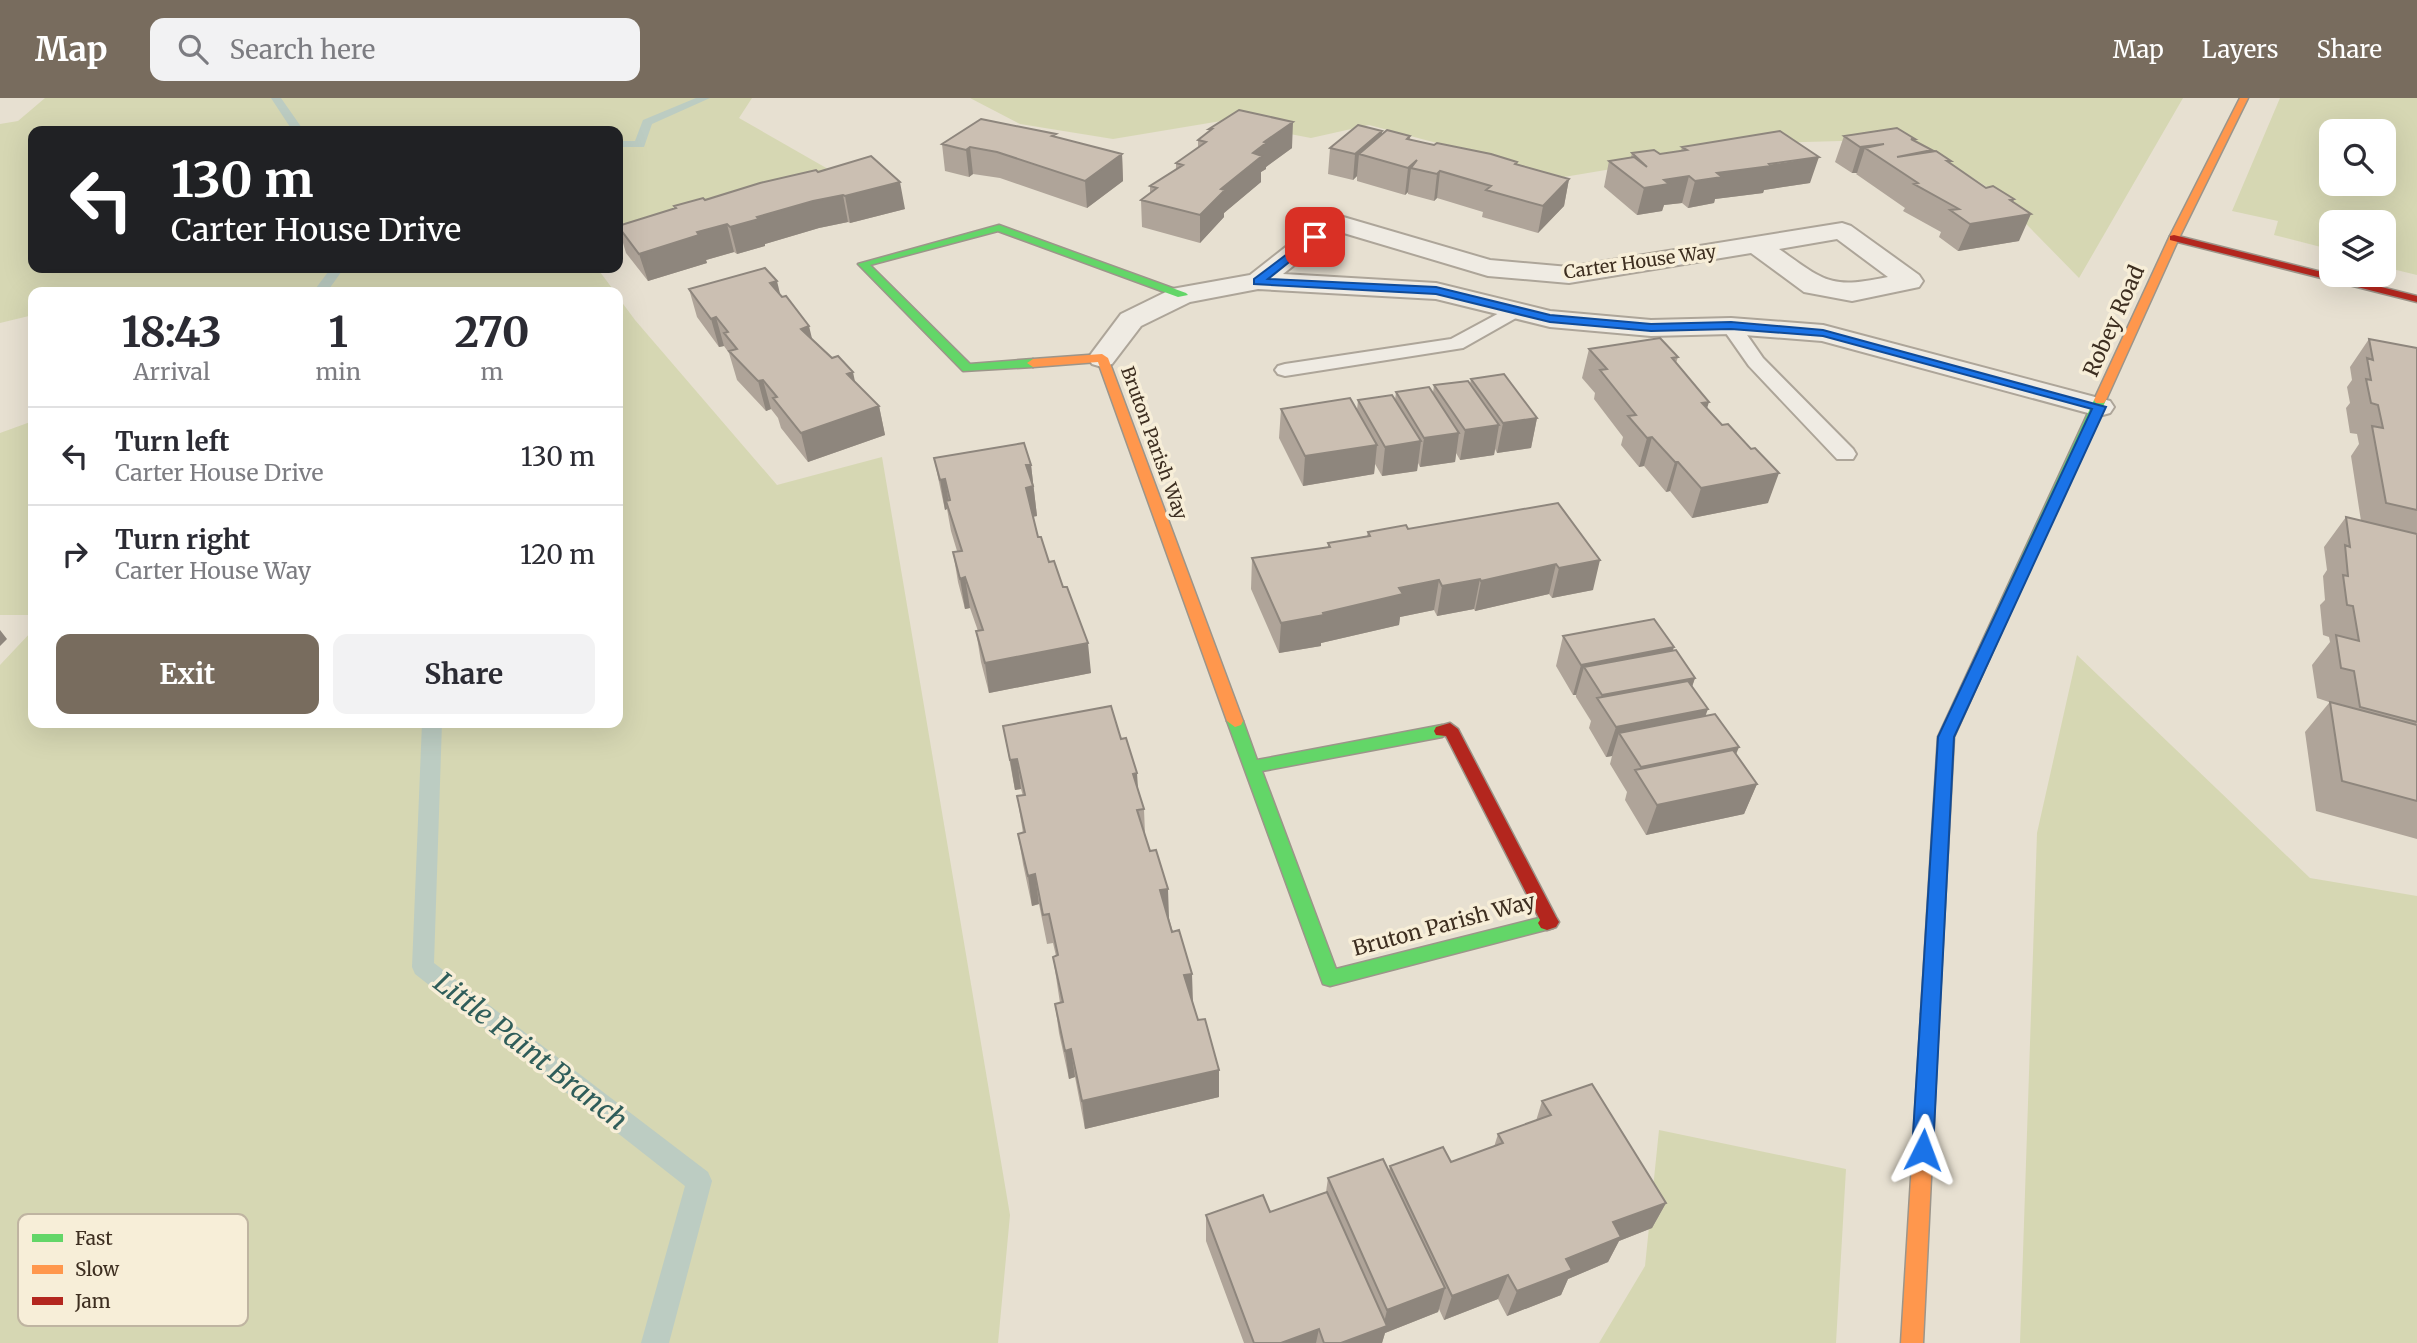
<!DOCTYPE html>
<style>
:root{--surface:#fff;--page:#f2f2f3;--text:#2b2b33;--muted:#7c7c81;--line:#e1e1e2;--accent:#786c5e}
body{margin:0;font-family:Merriweather,serif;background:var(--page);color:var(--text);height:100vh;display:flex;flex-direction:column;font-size:26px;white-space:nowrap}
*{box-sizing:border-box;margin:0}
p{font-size:23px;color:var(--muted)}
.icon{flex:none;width:38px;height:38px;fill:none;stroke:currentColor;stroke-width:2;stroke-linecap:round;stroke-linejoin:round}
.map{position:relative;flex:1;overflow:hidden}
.details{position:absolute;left:28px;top:189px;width:595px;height:441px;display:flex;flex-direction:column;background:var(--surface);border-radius:14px;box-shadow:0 7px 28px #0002}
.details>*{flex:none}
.banner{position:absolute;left:28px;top:28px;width:595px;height:147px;border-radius:14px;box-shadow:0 7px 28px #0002;background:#202124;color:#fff;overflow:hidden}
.tools{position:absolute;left:2319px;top:21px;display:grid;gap:14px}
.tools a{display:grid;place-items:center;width:77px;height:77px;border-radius:14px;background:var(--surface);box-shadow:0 7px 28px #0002;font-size:35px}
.pin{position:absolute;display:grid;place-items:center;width:60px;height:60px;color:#fff;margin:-30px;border-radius:14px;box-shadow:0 4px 10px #0006}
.me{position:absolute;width:77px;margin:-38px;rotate:3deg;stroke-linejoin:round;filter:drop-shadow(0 0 5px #0008)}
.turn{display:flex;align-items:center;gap:24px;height:147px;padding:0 28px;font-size:32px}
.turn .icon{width:91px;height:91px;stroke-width:2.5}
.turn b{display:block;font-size:49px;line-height:60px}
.eta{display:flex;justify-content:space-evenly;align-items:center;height:119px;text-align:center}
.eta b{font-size:42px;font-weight:700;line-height:49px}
.action{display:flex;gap:14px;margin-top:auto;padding:14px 28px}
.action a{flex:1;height:80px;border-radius:14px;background:var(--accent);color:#fff;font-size:28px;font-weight:700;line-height:80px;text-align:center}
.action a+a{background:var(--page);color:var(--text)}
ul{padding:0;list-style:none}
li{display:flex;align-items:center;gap:21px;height:98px;padding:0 28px;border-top:2px solid var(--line)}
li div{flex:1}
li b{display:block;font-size:26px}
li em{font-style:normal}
header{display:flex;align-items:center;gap:42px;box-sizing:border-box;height:98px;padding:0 35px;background:var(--accent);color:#fff}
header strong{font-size:33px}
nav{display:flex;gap:38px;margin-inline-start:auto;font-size:24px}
.search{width:490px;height:63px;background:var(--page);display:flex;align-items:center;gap:18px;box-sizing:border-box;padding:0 24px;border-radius:14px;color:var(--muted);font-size:26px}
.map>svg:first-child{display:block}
.green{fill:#d6d7b3;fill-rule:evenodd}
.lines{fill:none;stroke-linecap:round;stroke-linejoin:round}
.stream{fill:#bcccc2;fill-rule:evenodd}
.lane-casing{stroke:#ada599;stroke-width:4}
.street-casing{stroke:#ada599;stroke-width:4}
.fast-casing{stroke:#9c958a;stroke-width:3}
.slow-casing{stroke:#9c958a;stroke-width:3}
.jam-casing{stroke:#9c958a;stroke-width:3}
.lane{fill:#efebe3;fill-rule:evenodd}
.street{fill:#efebe3;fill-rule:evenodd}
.fast{fill:#63d668;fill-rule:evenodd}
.slow{fill:#ff974d;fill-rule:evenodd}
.jam{fill:#b3261e;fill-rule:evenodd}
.wall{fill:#afa499}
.shaded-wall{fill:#8e867d}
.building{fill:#cbbfb2;stroke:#8e867d;stroke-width:2}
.route{fill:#1a73e8;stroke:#114b97;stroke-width:2}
.labels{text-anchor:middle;stroke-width:7;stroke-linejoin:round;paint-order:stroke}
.far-street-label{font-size:18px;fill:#3d2e20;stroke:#f7eed8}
.street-label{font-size:21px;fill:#3d2e20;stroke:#f7eed8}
.near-water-label{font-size:28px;font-style:italic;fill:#2f5d5a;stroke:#f7eed8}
.key{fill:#f7eed8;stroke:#bfb4a1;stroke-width:2}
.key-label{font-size:19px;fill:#3d2e20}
</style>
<header>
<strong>Map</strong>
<div class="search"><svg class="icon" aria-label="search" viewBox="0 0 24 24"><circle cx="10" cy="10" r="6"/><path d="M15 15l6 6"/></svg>Search here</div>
<nav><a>Map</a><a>Layers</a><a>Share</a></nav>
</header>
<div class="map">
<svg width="2417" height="1245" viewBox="0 0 2417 1245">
<rect width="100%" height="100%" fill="#e7e0d1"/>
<!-- green -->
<path class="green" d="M45,0H752L739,20L828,71L618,130V33H33V170H597L615,194H33V217L0,225V26L18,23Z
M970,0H2183L2079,180L1995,94L1912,41L1766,45L1564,79L1369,27L1311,40L1221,23L1113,41L1020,26Z
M2280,0H2417V177L2384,169V124H2331V156L2321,149L2274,137L2278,123L2232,113ZM2331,33H2384V86H2331Z
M618,199L635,222L777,387L882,359L1010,1117L998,1245H0V567L33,532V625H618Z
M33,323V517H0V335Z
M2077,557L2310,780L2417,798V1245H2020L2037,735Z
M1659,1032L1846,1071L1836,1245H1599L1645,1168Z"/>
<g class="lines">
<!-- stream -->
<path class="stream" d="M271,0H281L302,30L300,32L286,33L290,29Z
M696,0H710L652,26L644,49H618V43H635L643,22Z
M331,170H344L327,194H313Z
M422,625H442L434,865L708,1074L712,1083L669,1245H641L685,1088L415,876L412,869Z"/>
<!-- lane casing -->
<g class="lane-casing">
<path id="lane" d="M1516,206L1523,208L1525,212L1523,216L1463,250L1285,278L1278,276L1275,272L1278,268L1285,266L1451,241Z
M1731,222L1738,224L1763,260L1853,351L1856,356L1853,361H1837L1749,268L1721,228Z"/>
</g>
<!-- street casing -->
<g class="street-casing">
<path id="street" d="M1333,116L1490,162L1569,169L1842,125L1851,128L1919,177L1923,183L1919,189L1852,203L1804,194L1751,155L1569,185L1488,178L1337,133L1283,176L1436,185L1550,213L1651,222L1731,220L1823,227L2110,303L2114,309L2110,315L2099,318L1822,243L1731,236L1651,238L1550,229L1436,201L1258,191L1190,204L1141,228L1112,266L1102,269L1092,266L1088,260L1121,216L1172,191L1250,177L1324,119ZM1837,141L1888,179C1830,191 1826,184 1779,151Z"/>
</g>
<!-- fast casing -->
<g class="fast-casing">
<path id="fast" d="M999,127L1186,195L1188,197L1178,199L998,133L870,167L970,266L1033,261L1039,265L1033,269L963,273L858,166Z
M2100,298L2106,302L1954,639L1939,916L1937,922L1930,924L1923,922L1921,916L1938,639L2094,302Z
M1235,617L1243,623L1257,662L1442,627L1450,633L1442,639L1262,673L1336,871L1547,818L1553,820L1556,825L1553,830L1330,888L1323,886L1227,623Z"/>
</g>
<!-- slow casing -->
<g class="slow-casing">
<path id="slow" d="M2240,0H2248L2179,140L2106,302L2104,305H2096L2094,302L2169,140Z
M1102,256L1108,260L1243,623L1241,627L1235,629L1227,623L1098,264L1033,269L1027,265L1033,261Z
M1930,908L1937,910L1939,916L1923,1245H1901L1921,916L1923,910Z"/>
</g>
<!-- jam casing -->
<g class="jam-casing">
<path id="jam" d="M2174,137L2417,198V204L2170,142V138Z
M1450,625L1458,631L1556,819L1559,824L1556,829L1547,832L1541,830L1538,825L1540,822L1446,638L1436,637L1434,633L1436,629Z"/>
</g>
<!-- lane -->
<use href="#lane" class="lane"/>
<!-- street -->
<use href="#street" class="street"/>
<!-- fast -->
<use href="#fast" class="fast"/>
<!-- slow -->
<use href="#slow" class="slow"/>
<!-- jam -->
<use href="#jam" class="jam"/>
</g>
<!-- wall -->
<path class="wall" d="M1209,31L1292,50L1266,69V71L1261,74V84L1224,115V119L1200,145L1142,129L1141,102L1150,95V88L1176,71V65L1198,50V42L1209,33Z
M1382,33V36L1410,38V42L1517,66L1569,81L1564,108L1538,135L1482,119L1483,114L1437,100L1434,103L1408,96V94L1405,97L1357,83V78L1353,82L1328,76L1330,50Z
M1844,38L1914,43L1932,52V54L1986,90L2014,101L2013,104L2019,143L1958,153L1939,139L1941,134L1903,113L1905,110L1856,76L1857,75H1852L1835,64Z
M1056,39L1122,56L1123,83L1087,110L1000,80L973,76L969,79L945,73L942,46Z
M1682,49L1810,85L1764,92L1763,95L1715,101L1714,105L1688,110L1682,105L1664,107L1662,113L1637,117L1604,89L1609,63L1631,59L1632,55L1660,56L1681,53Z
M818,74L905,111L850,125L848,124L819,130L765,146V148L737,156L734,154L706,162L707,165L648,183L626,155L618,128L675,111L674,108L705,102Z
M689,191L781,198L812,242L879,308L885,337L808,364L781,330L778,320L771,311L766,313L737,282L729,255L724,248L719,249L697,219Z
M2369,241L2417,250V741L2316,713L2305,634L2329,605V604L2317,600L2312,567L2330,544L2329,539L2323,537L2320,507L2325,502L2323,478L2327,472L2324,449L2346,419L2361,423L2351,358L2359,346L2357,336L2350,335L2346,310L2350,305L2347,289L2352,282L2350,269Z
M1589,251L1678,259L1676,265L1768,405L1692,420L1670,393L1666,394L1644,368L1639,369L1621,347L1623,339L1594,301L1595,295L1582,280Z
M1471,281L1537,320L1531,350L1497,355L1495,351L1494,357L1460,362L1456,355L1455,364L1420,369L1418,365L1417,373L1382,378L1375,366L1374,376L1303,388L1279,340L1281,311L1357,312L1358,302H1395L1396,294L1433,295L1434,287L1470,286Z
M934,360L1031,367L1037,418L1033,419L1038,439L1049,464L1091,575L989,595L981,564L976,533H978L970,510L965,511L958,484L953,454L957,453L951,433L947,411L945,412L940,389Z
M1558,405L1593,492L1552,500L1549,496L1475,513L1474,511L1437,518L1434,512L1400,519L1399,527L1321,545V548L1279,555L1251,491L1252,460L1328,450V445L1367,438L1368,434L1408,431Z
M1563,538L1673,553L1695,580L1692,588L1706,618L1736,656L1757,686L1744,716L1646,737L1625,702L1627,694L1610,666L1612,658L1606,659L1589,630L1591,623L1576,599V597H1573L1556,568Z
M1003,628L1121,641L1144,711L1145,736L1198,922L1219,972V999L1085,1031L1075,979L1069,981L1059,935L1055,906L1060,905L1053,859L1056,858L1053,845L1047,846L1039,806L1032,808L1023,766L1018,736L1023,735L1017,698H1023L1021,691L1015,692Z
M1542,1003L1666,1105L1652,1130L1619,1143L1608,1164L1568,1181L1561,1197L1507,1218L1498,1201L1444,1222L1439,1211L1438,1214L1385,1235L1382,1245H1244L1206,1143V1117L1270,1114L1326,1094L1328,1080L1389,1073L1390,1068L1451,1064L1494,1049L1498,1036L1536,1023Z"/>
<!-- shaded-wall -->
<path class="shaded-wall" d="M1293,24L1292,50L1266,69V71L1261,74V84L1224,115V119L1200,145V117L1221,91L1264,44Z
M1382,33L1380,59L1359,56L1357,78L1353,82L1355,56Z
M1884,46L1865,50L1857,75H1852L1860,49Z
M970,49L973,76L969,79L966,52Z
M1122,56L1123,83L1087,110L1085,83Z
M1819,59L1810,85L1764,92L1763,95L1715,101L1714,105L1688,110L1695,83L1717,75Z
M1417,62L1411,70L1408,94L1405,97L1408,70Z
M1440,73L1437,100L1434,103L1437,76Z
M1689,78L1682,105L1664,107L1662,113L1637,117L1644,90L1664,82Z
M1569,81L1564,108L1538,135L1543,108Z
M900,84L905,111L850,125L845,98Z
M843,97L848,124L819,130L765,146V148L737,156L730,129L757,119L813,103Z
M2014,101L2006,120L2031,116L2019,143L1958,153L1970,126L2010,102Z
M727,126L734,154L706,162L707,165L648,183L639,156L697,134Z
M777,183L784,212L770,185Z
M716,219L724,248L719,249L711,221Z
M809,228L816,257L801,231Z
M853,274L859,303L847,276Z
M763,282L771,311L766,313L758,283Z
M1709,304L1700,333L1702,305Z
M879,308L885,337L808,364L801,335Z
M1537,320L1531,350L1497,355L1503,325Z
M1499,327L1494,357L1460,362L1465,332Z
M1459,335L1455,364L1420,369L1424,340Z
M1652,339L1644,368L1639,369L1647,340Z
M1421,343L1417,373L1382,378L1385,349Z
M1377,347L1374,376L1303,388L1305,358Z
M1675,364H1678L1670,393L1666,394Z
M1026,367H1031L1037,418L1029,419L1026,390Z
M1779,375L1768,405L1692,420L1701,390Z
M945,381L950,411L946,403L947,411L945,412L940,382Z
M1600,462L1593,492L1552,500L1559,470Z
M1556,466L1549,496L1475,513L1481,483Z
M965,479L970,510L965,511L960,481Z
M1480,481L1474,511L1437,518L1442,488Z
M1439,482L1434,512L1400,519L1399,527L1321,545V548L1279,555L1281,525L1323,515L1399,490Z
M0,532L7,541L0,548Z
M1088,545L1091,575L989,595L985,565Z
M1674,549L1664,580L1584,569L1576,597H1573L1581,567Z
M1695,580L1685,610L1600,604L1602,597Z
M1708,611L1697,641L1619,635L1612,658L1606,659L1616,629Z
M1739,649L1727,679L1638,677L1641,669Z
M1017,661L1021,691L1015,692L1010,662Z
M1137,675L1139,705L1133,676Z
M1757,686L1744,716L1646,737L1657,707Z
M1035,776L1039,806L1032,808L1028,778Z
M1168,791L1169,820L1161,822L1160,792Z
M1192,876L1193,905L1184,877Z
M1071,951L1075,979L1069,981L1065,953Z
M1219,972V999L1085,1031L1082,1003Z
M1666,1105L1652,1130L1619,1143L1608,1164L1568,1181L1561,1197L1507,1218L1517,1193L1566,1161L1613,1124Z
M1508,1177L1498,1201L1444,1222L1452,1198Z
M1445,1190L1438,1214L1385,1235L1382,1245H1341L1383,1229L1387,1212Z
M1319,1231L1316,1245H1281Z"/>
<!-- building -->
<path class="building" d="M1239,12L1293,24L1264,44L1266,45L1253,55L1262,58L1221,91L1225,92L1200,117L1141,102L1157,90L1150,88L1183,67L1176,65L1206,44L1198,42L1212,31H1209Z
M981,21L1056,36L1052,38L1122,56L1085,83L997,54L970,49L966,52L942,46Z
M1358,27L1382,33L1355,56L1330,50Z
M1897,30L1915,41H1911L1932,52L1897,59L1936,53L1951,63H1947L1986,90L1993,88L2014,101L2010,102L2031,116L1970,126L1950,112L1959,111L1914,86L1918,85L1865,50L1884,46L1860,49L1844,38Z
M1387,32L1410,38L1407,41L1434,47L1437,45L1491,56L1517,64L1515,66L1569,81L1543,108L1486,92L1491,88L1440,73L1437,76L1411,70L1417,62L1408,70L1359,56Z
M1780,33L1819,59L1769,66L1771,68L1717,75L1722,79L1695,83L1689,78L1664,82L1669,86L1644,90L1609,63L1634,59L1647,69L1632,55L1654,52L1660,56L1687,52L1682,49Z
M871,58L900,84L845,98L843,97L813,103L757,119L759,121L730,129L727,126L697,134L699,137L639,156L618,128L676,110L674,108L703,100L705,102L760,85L816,72L818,74Z
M765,170L777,183L770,185L782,199L786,198L809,228L801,231L832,260L838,258L853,274L847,276L879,308L801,335L773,300L777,299L763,282L758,283L729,253L737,251L724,235L728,234L716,219L711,221L689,191Z
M1660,240L1678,259L1672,260L1709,304L1702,305L1722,327L1728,326L1751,351L1755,350L1779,375L1701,390L1678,364H1675L1652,339L1647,340L1628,318L1636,317L1600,272L1607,271L1589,251Z
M2369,241L2417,250V412L2386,405L2372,328L2383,330L2378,307L2371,305L2366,281L2371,282L2367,260L2373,262Z
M1504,276L1537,320L1503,325L1471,281Z
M1468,283L1499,327L1465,332L1434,287Z
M1429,289L1459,335L1424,340L1396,294Z
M1392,297L1421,343L1385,349L1358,302Z
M1350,300L1377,347L1305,358L1281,311Z
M1024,345L1031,367H1026L1033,388L1026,390L1038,439H1041L1049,464L1054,463L1063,489H1067L1088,545L985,565L976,533L983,532L965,479L960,481L953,454L962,453L946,403L950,402L945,381L940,382L934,360Z
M1558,405L1600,462L1559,470L1556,466L1481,483L1480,481L1442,488L1439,482L1399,490L1403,496L1323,515L1324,517L1281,525L1252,460L1330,449L1328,445L1370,438L1368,434L1406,427L1408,431Z
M2346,419L2417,436V624L2360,609L2354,573L2341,570L2336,537L2359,543L2353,508L2347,507L2343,477L2348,478L2345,447L2350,449Z
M1654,521L1674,549L1581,567L1563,538Z
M1676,552L1695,580L1602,597L1584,569Z
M1688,583L1708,611L1616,629L1597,600Z
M2330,604L2417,627V703L2342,683Z
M1111,608L1121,641L1126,640L1137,675L1133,676L1144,711L1137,712L1150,753L1156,752L1168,791L1160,792L1172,834L1179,832L1192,876L1184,877L1198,922L1205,921L1219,972L1082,1003L1071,951L1065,953L1055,906L1063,904L1053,859L1058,857L1049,816L1043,817L1035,776L1028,778L1018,736L1025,734L1017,698L1025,697L1017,661L1010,662L1003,628Z
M1715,616L1739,649L1641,669L1619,635Z
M1733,652L1757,686L1657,707L1635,672Z
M1592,986L1666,1105L1613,1124L1621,1139L1566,1161L1572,1172L1517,1193L1508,1177L1452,1198L1390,1068L1443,1049L1451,1064L1503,1045L1498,1036L1551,1017L1542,1003Z
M1383,1061L1445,1190L1387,1212L1328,1080Z
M1327,1094L1387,1228L1341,1245H1324L1319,1231L1281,1245H1254L1206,1117L1263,1097L1270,1114Z"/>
<!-- route -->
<path class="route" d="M1315,135L1320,139L1318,141L1268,181L1436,189L1550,217L1651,226L1731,224L1823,232L2106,309L1954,639L1933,1052L1930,1059L1923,1062L1915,1059L1912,1052L1938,639L2092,311L1823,238L1731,231L1651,233L1550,224L1436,196L1254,186V181Z"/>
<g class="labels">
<!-- far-street labels -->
<g class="far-street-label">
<text transform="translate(1640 164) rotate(-8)" y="6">Carter House Way</text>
<text transform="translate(1154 345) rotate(70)" y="6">Bruton Parish Way</text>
</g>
<!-- street labels -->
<g class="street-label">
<text transform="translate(2114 223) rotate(-66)" y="7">Robey Road</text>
<text transform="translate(1444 827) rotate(-15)" y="7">Bruton Parish Way</text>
</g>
<!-- near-water labels -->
<g class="near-water-label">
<text transform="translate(531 953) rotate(38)" y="10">Little Paint Branch</text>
</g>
</g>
<!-- legend -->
<rect x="18" y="1116" width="230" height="112" rx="10" class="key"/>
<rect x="32" y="1136" width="31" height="8" fill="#63d668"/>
<rect x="32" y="1167" width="31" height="9" fill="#ff974d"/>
<rect x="32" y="1199" width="31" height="8" fill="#b3261e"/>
<g class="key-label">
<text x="75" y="1147">Fast</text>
<text x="75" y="1178">Slow</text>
<text x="75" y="1210">Jam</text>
</g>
</svg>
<div class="tools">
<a><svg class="icon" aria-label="search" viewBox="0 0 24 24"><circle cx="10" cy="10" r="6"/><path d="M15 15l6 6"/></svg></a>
<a><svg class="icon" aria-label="layers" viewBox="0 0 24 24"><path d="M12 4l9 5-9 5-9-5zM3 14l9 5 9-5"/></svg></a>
</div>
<div class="pin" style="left:1315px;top:139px;background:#d93025"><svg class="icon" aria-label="arrive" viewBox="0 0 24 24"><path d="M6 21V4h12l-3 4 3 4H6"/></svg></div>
<svg class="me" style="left:1923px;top:1052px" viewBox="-20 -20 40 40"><path d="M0-17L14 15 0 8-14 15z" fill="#1a73e8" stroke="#fff" stroke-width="4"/></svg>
<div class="banner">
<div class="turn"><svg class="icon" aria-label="left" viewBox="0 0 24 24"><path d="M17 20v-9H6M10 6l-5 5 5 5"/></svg><div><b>130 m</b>Carter House Drive</div></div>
</div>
<section class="details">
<div class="eta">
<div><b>18:43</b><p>Arrival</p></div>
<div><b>1</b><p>min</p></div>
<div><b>270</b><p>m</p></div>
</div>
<ul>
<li><svg class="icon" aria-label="left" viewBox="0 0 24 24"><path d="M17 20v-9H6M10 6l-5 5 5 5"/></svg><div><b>Turn left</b><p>Carter House Drive</p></div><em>130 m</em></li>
<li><svg class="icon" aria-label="right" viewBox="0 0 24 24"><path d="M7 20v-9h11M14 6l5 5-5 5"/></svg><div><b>Turn right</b><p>Carter House Way</p></div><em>120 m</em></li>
</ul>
<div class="action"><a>Exit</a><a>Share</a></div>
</section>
</div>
